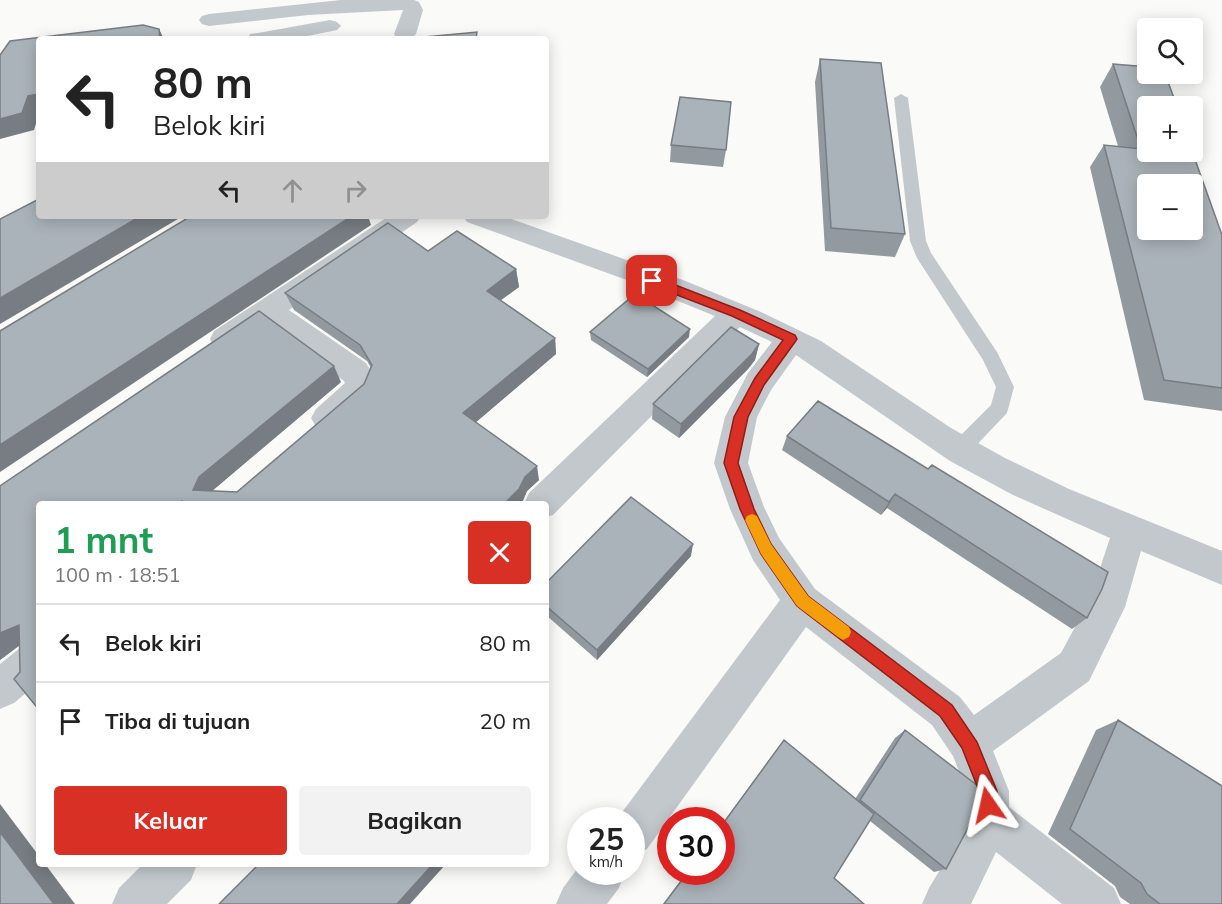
<!DOCTYPE html>
<html lang="id">
<meta charset="utf-8">
<style>
:root{--surface:#fff;--page:#f2f2f2;--text:#222;--muted:#767676;--line:#e0e0e0;--accent:#d93025}
body{margin:0;font-family:Mulish,sans-serif;background:var(--page);color:var(--text);height:100vh;display:flex;flex-direction:column;font-size:22px;white-space:nowrap}
*{box-sizing:border-box;margin:0}
p{font-size:20px;color:var(--muted)}
.icon{flex:none;width:33px;height:33px;fill:none;stroke:currentColor;stroke-width:2;stroke-linecap:round;stroke-linejoin:round}
.map{position:relative;flex:1;overflow:hidden}
.sheet{position:absolute;left:36px;top:501px;width:513px;height:366px;display:flex;flex-direction:column;background:var(--surface);border-radius:6px;box-shadow:0 3px 15px #0003}
.sheet>*{flex:none}
.hud{position:absolute;left:36px;top:36px;width:513px;height:183px;border-radius:6px;box-shadow:0 3px 15px #0003;background:#fff;color:var(--text);overflow:hidden}
.controls{position:absolute;left:1137px;top:18px;display:grid;gap:12px}
.controls a{display:grid;place-items:center;width:66px;height:66px;border-radius:6px;background:var(--surface);box-shadow:0 3px 15px #0003;font-size:30px}
.speed{position:absolute;left:567px;top:807px;display:flex;gap:12px;font-size:30px;font-weight:700;text-align:center}
.speed>*{display:grid;place-content:center;width:78px;height:78px;border-radius:50%;background:var(--surface);box-shadow:0 3px 15px #0003;line-height:1}
.speed small{font-size:15px;font-weight:400}
.speed .limit{border:9px solid #d22;background:#fff;color:#111}
.pin{position:absolute;display:grid;place-items:center;width:51px;height:51px;color:#fff;margin:-26px;border-radius:12px;box-shadow:0 3px 9px #0006}
.me{position:absolute;width:66px;margin:-33px;rotate:349deg;stroke-linejoin:round;filter:drop-shadow(0 0 4px #0008)}
.turn{display:flex;align-items:center;gap:21px;height:126px;padding:0 18px;font-size:27px}
.turn .icon{width:78px;height:78px;stroke-width:2.5}
.turn b{display:block;font-size:42px;line-height:51px}
.lanes{display:flex;align-items:center;height:57px;padding:0 18px;background:#0003;justify-content:center;gap:30px;direction:ltr}
.lanes .off{opacity:.35}
.round{display:grid;place-items:center;flex:none;width:63px;height:63px;border-radius:6px;background:var(--page)}
.headline{display:flex;align-items:center;justify-content:space-between;height:102px;padding:0 18px}
h1{font-size:36px;font-weight:700;line-height:45px;color:#1e9e55}
.button{display:flex;gap:12px;margin-top:auto;padding:12px 18px}
.button a{flex:1;height:69px;border-radius:6px;background:var(--accent);color:#fff;font-size:24px;font-weight:700;line-height:69px;text-align:center}
.button a+a{background:var(--page);color:var(--text)}
ul{padding:0;list-style:none}
li{display:flex;align-items:center;gap:18px;height:78px;padding:0 18px;border-top:2px solid var(--line)}
li div{flex:1}
li b{display:block;font-size:22px}
li em{font-style:normal}
.map>svg:first-child{display:block}
.lines{fill:none;stroke-linecap:round;stroke-linejoin:round}
.lane{fill:#c3c8cc;fill-rule:evenodd}
.street{fill:#c3c8cc;fill-rule:evenodd}
.wall{fill:#929a9f}
.shaded-wall{fill:#777d82}
.building{fill:#aab3b9;stroke:#777d82;stroke-width:1.5;fill-rule:evenodd}
.route{fill:#d93025;stroke:#8d1f18;stroke-width:1.5}
.slow{fill:#f59e0b}
</style>
<div class="map">
<svg width="1222" height="904" viewBox="0 0 1222 904">
<rect width="100%" height="100%" fill="#fafaf8"/>
<g class="lines">
<!-- lane -->
<path class="lane" d="M901,94L908,98L926,241L931,253L997,352L1014,387L1007,413L966,456L959,458L952,456L949,450L952,444L991,405L996,387L983,360L917,258L910,241L894,98Z"/>
<!-- street -->
<path class="street" d="M341,0H414L419,2L423,10L416,34L411,39H397L394,34L403,10L308,15L209,26L202,24L199,20L202,16L209,14Z
M330,20L337,22L341,26L337,30L293,39H247L250,34L258,33Z
M389,216H421L417,222L289,310L366,363L377,381C373,397 347,427 330,430C325,431 321,429 316,427L311,418L316,409L345,383L344,381L268,325C251,336 235,353 214,347L210,339L214,331Z
M463,216H503L683,280L761,312L821,341L951,428L1005,458L1069,489L1222,551V585L1141,551L1125,607L1089,681L993,751L1009,791V807L1114,888L1121,904H1062L996,852L971,904H922L929,888L949,855L966,817L967,791L953,756L932,725L806,627L647,849L632,856V820H616L617,819L780,600L753,560L730,509L714,463L725,417L748,373L772,342L740,327L553,515L546,517V504H524L529,493L715,316L624,279L467,222ZM796,355L950,461L1013,495L1110,538L1089,601L1061,653L974,715L960,697L815,589L779,538L764,507L748,463L757,417L771,390Z
M39,638V682L14,703L0,709V664L25,644Z
M143,864H197L191,880L167,904H112L119,888Z
M580,865V872H625L619,888L607,904H556L563,888Z"/>
</g>
<!-- wall -->
<path class="wall" d="M820,59L905,234L895,257L825,251L815,82Z
M1113,64L1222,235V411L1144,400L1090,167L1104,145L1118,146L1100,87Z
M671,145L726,150L723,167L670,162Z
M428,251L516,269L519,287L501,300L555,338L556,354L476,422L539,480L527,491L521,504H39L20,672V645L0,660V486L341,382L212,491L237,492L364,384L371,368L367,361L294,310L285,293Z
M590,332L689,337L647,377L591,340Z
M759,344L755,360L748,369L679,438L652,419L653,404Z
M787,436L1102,589L1087,618L1072,629L887,508L881,515L782,450Z
M691,556L597,660L546,615V583Z
M1118,720L1222,904H1130L1120,897L1115,886L1048,834L1096,730Z
M905,730L946,869L934,872L870,821L834,878L864,904H663L687,872H722V824L784,740L855,799L895,738Z"/>
<!-- shaded-wall -->
<path class="shaded-wall" d="M159,29L164,39H160Z
M39,94V114L34,130L0,139V119L28,96Z
M141,216H183L0,324V298Z
M352,216H368L371,225L0,472V445Z
M516,269L519,287L490,308L487,291Z
M690,329L689,337L647,377L648,369Z
M555,338L556,354L468,429L463,413Z
M759,344L755,360L748,369L679,438L681,424Z
M334,366L341,382L212,491L193,490L199,477Z
M537,466L539,480L527,491L522,503L521,504H504L525,477Z
M895,494L887,508L881,515L889,502Z
M693,544L691,556L597,660V650Z
M19,625L24,642L0,660V633Z
M0,804L39,856V864H45L75,904H54L0,832Z
M433,864H446L410,904H397Z"/>
<!-- building -->
<path class="building" d="M143,25L159,29L160,39H39V94L28,96L22,113L0,119V55L10,41Z
M477,32L476,39H425V37Z
M820,59L881,63L905,234L831,228Z
M1113,64L1148,67V74H1165L1177,106H1148V152L1192,151L1222,235V388L1164,380L1104,145L1141,149ZM1148,184H1192V230H1148Z
M680,97L731,102L726,150L671,145Z
M39,199V216H141L0,298V219Z
M191,216H352L0,445V331Z
M388,223L428,251L457,231L516,269L487,291L555,338L463,413L537,466L525,477L519,489L504,504H185L182,501L178,504H39V710L14,679L20,672L19,625L0,633V486L259,311L334,366L199,477L193,490L237,492L364,384L372,365L360,345L285,293Z
M635,294L690,329L648,369L590,332Z
M731,327L759,344L752,354L681,424L653,404Z
M818,401L928,469L932,465L1108,572L1102,589L1087,618L895,494L889,502L787,436Z
M631,497L693,544L597,650L546,606V583Z
M1118,720L1222,786V904H1160L1147,894L1141,883L1070,829Z
M905,730L978,786L977,811L946,869L860,800Z
M784,740L874,814L834,878L864,904H664L688,872H722V825Z
M0,832L54,904H0Z
M259,864H433L397,904H219Z"/>
<!-- route -->
<path class="route" d="M652,276L740,310L795,335L797,339L795,342L764,385L748,417L738,463L754,509L771,544L808,596L952,705L977,742L997,791L994,811L988,814L981,811L979,805V791L962,748L940,716L797,606L761,554L740,509L724,463L734,417L755,378L783,340L732,316L648,284L646,281Z"/>
<!-- slow -->
<path class="slow" d="M752,514L757,516L771,544L808,596L849,627L851,632L849,637L843,640L838,637L797,606L761,554L745,520L747,516Z"/>
</svg>
<div class="controls">
<a><svg class="icon" aria-label="search" viewBox="0 0 24 24"><circle cx="10" cy="10" r="6"/><path d="M15 15l6 6"/></svg></a>
<a>+</a>
<a>−</a>
</div>
<div class="speed"><div>25<small>km/h</small></div><div class="limit">30</div></div>
<div class="pin" style="left:652px;top:281px;background:#d93025"><svg class="icon" aria-label="arrive" viewBox="0 0 24 24"><path d="M6 21V4h12l-3 4 3 4H6"/></svg></div>
<svg class="me" style="left:988px;top:805px" viewBox="-20 -20 40 40"><path d="M0-17L14 15 0 8-14 15z" fill="#d93025" stroke="#fff" stroke-width="4"/></svg>
<div class="hud">
<div class="turn"><svg class="icon" aria-label="left" viewBox="0 0 24 24"><path d="M17 20v-9H6M10 6l-5 5 5 5"/></svg><div><b>80 m</b>Belok kiri</div></div>
<div class="lanes"><svg class="icon" aria-label="left" viewBox="0 0 24 24"><path d="M17 20v-9H6M10 6l-5 5 5 5"/></svg><svg class="icon off" aria-label="ahead" viewBox="0 0 24 24"><path d="M12 20V5M6 11l6-6 6 6"/></svg><svg class="icon off" aria-label="right" viewBox="0 0 24 24"><path d="M7 20v-9h11M14 6l5 5-5 5"/></svg></div>
</div>
<section class="sheet">
<div class="headline"><div><h1>1 mnt</h1><p>100 m · 18:51</p></div><a class="round" style="background:#d93025;color:#fff"><svg class="icon" aria-label="close" viewBox="0 0 24 24"><path d="M6 6l12 12M18 6L6 18"/></svg></a></div>
<ul>
<li><svg class="icon" aria-label="left" viewBox="0 0 24 24"><path d="M17 20v-9H6M10 6l-5 5 5 5"/></svg><div><b>Belok kiri</b></div><em>80 m</em></li>
<li><svg class="icon" aria-label="arrive" viewBox="0 0 24 24"><path d="M6 21V4h12l-3 4 3 4H6"/></svg><div><b>Tiba di tujuan</b></div><em>20 m</em></li>
</ul>
<div class="button"><a>Keluar</a><a>Bagikan</a></div>
</section>
</div>
